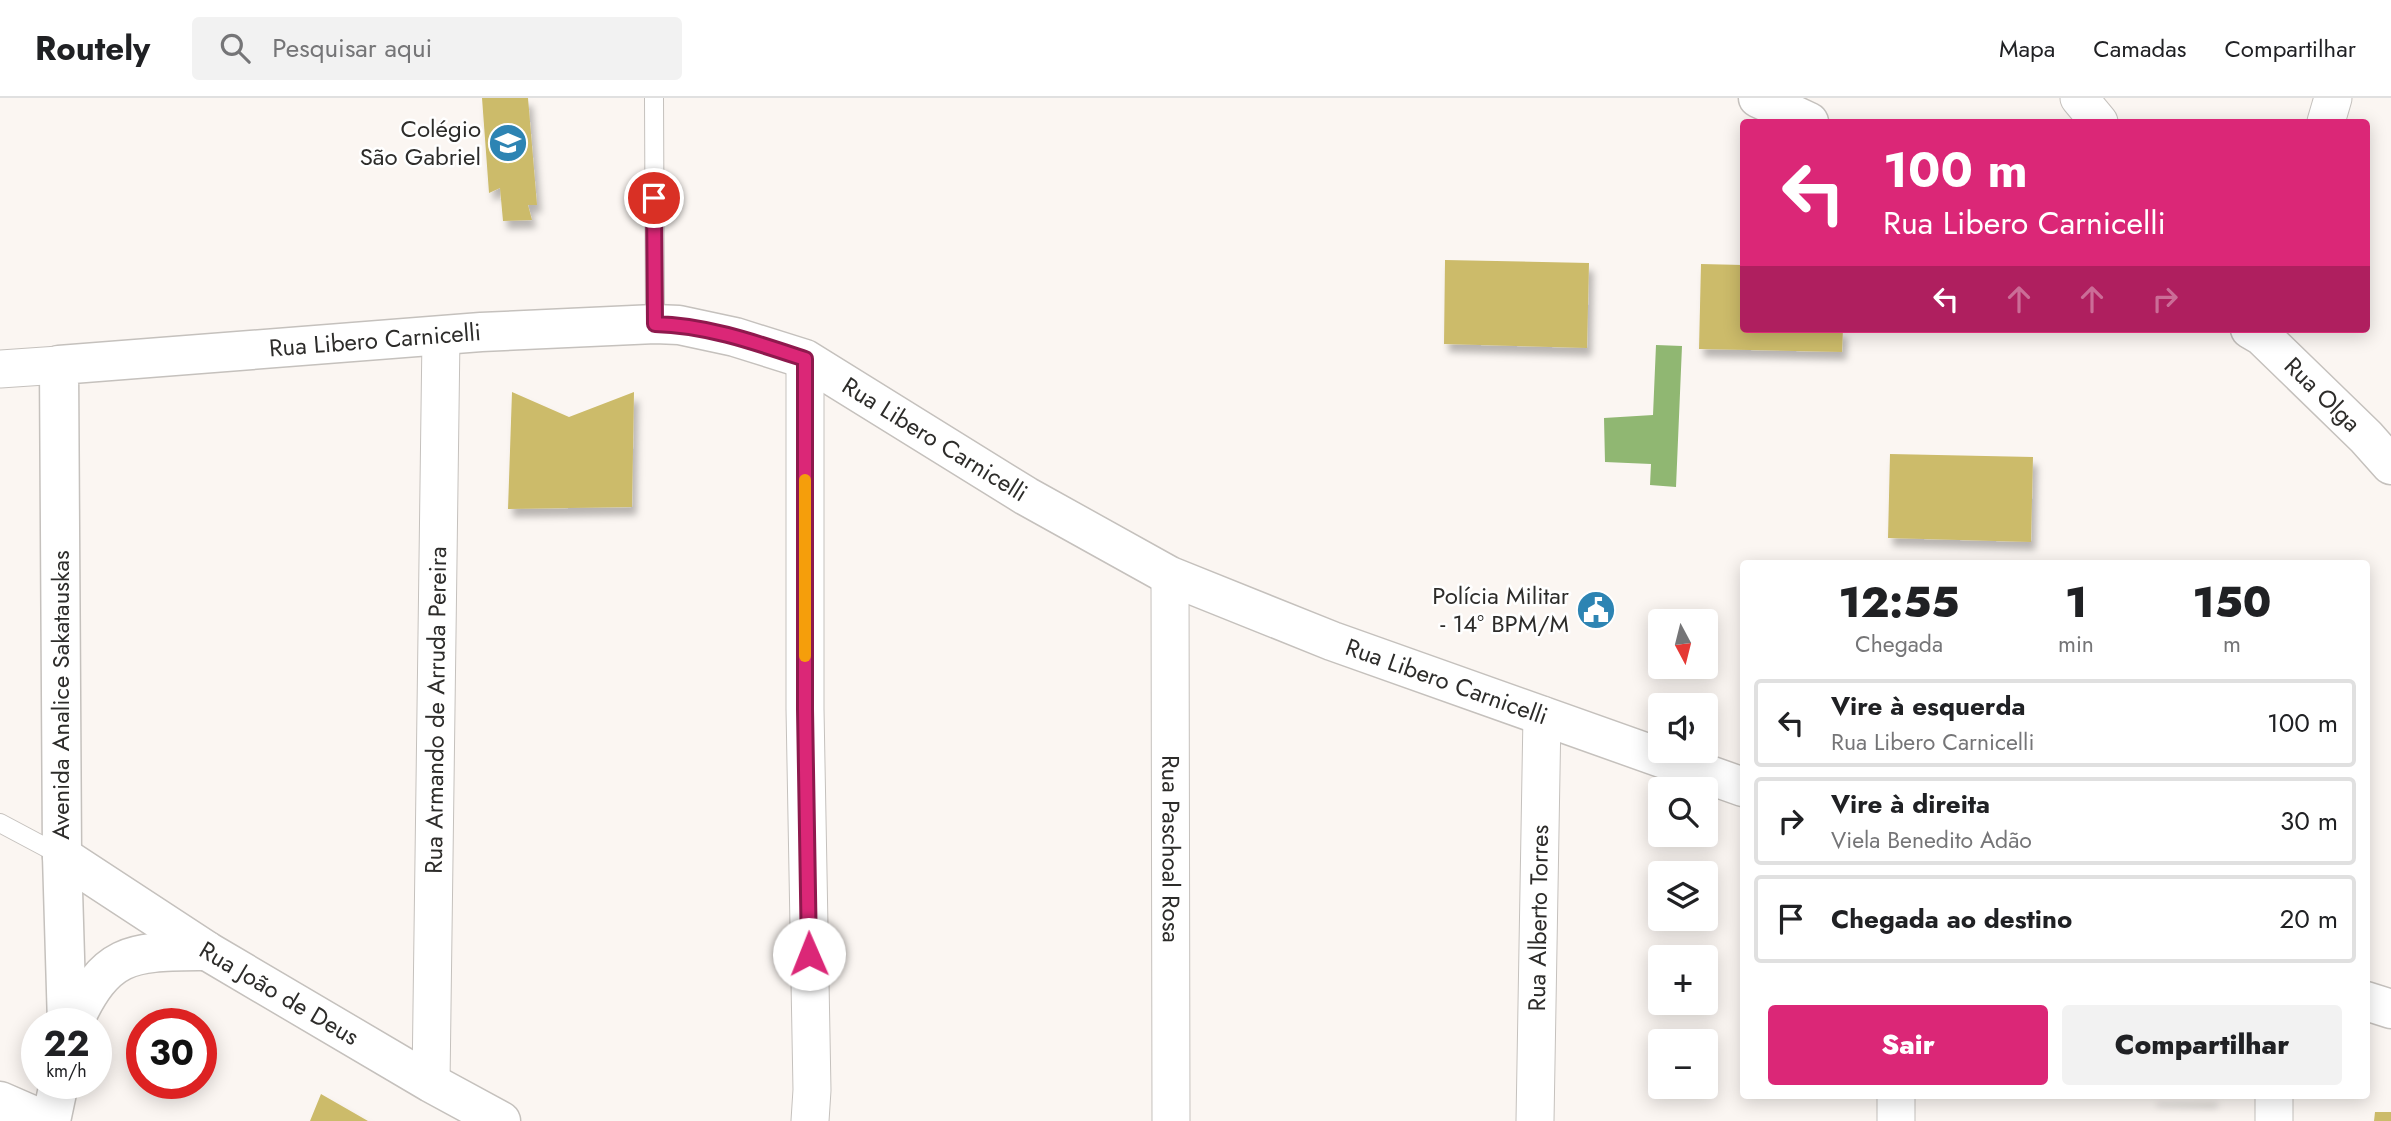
<!DOCTYPE html>
<html lang="pt">
<meta charset="utf-8">
<style>
:root{--surface:#fff;--page:#f2f2f2;--text:#202124;--muted:#757577;--line:#e0e0e0;--accent:#db2777}
body{margin:0;font-family:Jost,sans-serif;background:var(--page);color:var(--text);height:100vh;display:flex;flex-direction:column;font-size:26px;white-space:nowrap}
*{box-sizing:border-box;margin:0}
p{font-size:23px;color:var(--muted)}
.icon{flex:none;width:38px;height:38px;fill:none;stroke:currentColor;stroke-width:2;stroke-linecap:round;stroke-linejoin:round}
.map{position:relative;flex:1;overflow:hidden}
.side{position:absolute;left:1740px;top:462px;width:630px;height:539px;display:flex;flex-direction:column;background:var(--surface);border-radius:7px;box-shadow:0 4px 18px #0003}
.side>*{flex:none}
.banner{position:absolute;left:1740px;top:21px;width:630px;height:214px;border-radius:7px;box-shadow:0 4px 18px #0003;background:#db2777;color:#fff;overflow:hidden}
.needle{width:46px;rotate:173deg}
.fabs{position:absolute;left:1648px;top:511px;display:grid;gap:14px}
.fabs a{display:grid;place-items:center;width:70px;height:70px;border-radius:7px;background:var(--surface);box-shadow:0 4px 18px #0003;font-size:35px}
.speed{position:absolute;left:21px;top:910px;display:flex;gap:14px;font-size:35px;font-weight:700;text-align:center}
.speed>*{display:grid;place-content:center;width:91px;height:91px;border-radius:50%;background:var(--surface);box-shadow:0 4px 18px #0003;line-height:1}
.speed small{font-size:18px;font-weight:400}
.speed .limit{border:10px solid #d22;background:#fff;color:#111}
.pin{position:absolute;display:grid;place-items:center;width:60px;height:60px;color:#fff;margin:-30px;border:4px solid #fff;border-radius:50%;box-shadow:0 2px 7px #0007}
.me{position:absolute;width:77px;margin:-38px;rotate:359deg;stroke-linejoin:round;filter:drop-shadow(0 0 5px #0008)}
.turn{display:flex;align-items:center;gap:24px;height:147px;padding:0 28px;font-size:32px}
.turn .icon{width:91px;height:91px;stroke-width:2.5}
.turn b{display:block;font-size:49px;line-height:60px}
.lanes{display:flex;align-items:center;height:66px;padding:0 28px;background:#0003;justify-content:center;gap:35px;direction:ltr}
.lanes .off{opacity:.35}
.eta{display:flex;justify-content:space-evenly;align-items:center;height:119px;text-align:center}
.eta b{font-size:42px;font-weight:800;line-height:49px}
.cta{display:flex;gap:14px;margin-top:auto;padding:14px 28px}
.cta a{flex:1;height:80px;border-radius:7px;background:var(--accent);color:#fff;font-size:28px;font-weight:800;line-height:80px;text-align:center}
.cta a+a{background:var(--page);color:var(--text)}
ul{padding:0;list-style:none}
li{display:flex;align-items:center;gap:21px;height:88px;margin:0 14px 10px;padding:0 14px;border:4px solid var(--line);border-radius:7px}
li div{flex:1}
li b{display:block;font-size:26px}
li em{font-style:normal}
header{display:flex;align-items:center;gap:42px;box-sizing:border-box;height:98px;padding:0 35px;background:var(--surface);border-bottom:2px solid var(--line)}
header strong{font-size:33px}
nav{display:flex;gap:38px;margin-inline-start:auto;font-size:24px}
.search{width:490px;height:63px;background:var(--page);display:flex;align-items:center;gap:18px;box-sizing:border-box;padding:0 24px;border-radius:7px;color:var(--muted);font-size:26px}
.map>svg:first-child{display:block}
.water{fill:#90b772}
.building{fill:#ccbb6b;filter:url(#shadow)}
.lines{fill:none;stroke-linecap:round;stroke-linejoin:round}
.service-casing{stroke:#c5c1bd;stroke-width:20}
.minor-casing{stroke:#c5c1bd;stroke-width:39}
.tertiary-casing{stroke:#c5c1bd;stroke-width:41}
.secondary-casing{stroke:#c5c1bd;stroke-width:41}
.service{stroke:#fff;stroke-width:18}
.minor{stroke:#fff;stroke-width:37}
.tertiary{stroke:#fff;stroke-width:38}
.secondary{stroke:#fff;stroke-width:38}
.route-casing{stroke:#8e194d;stroke-width:18}
.route{stroke:#db2777;stroke-width:12}
.slow{stroke:#f59e0b;stroke-width:12}
.labels{text-anchor:middle;stroke-width:5;stroke-linejoin:round;paint-order:stroke}
.poi-label{font-size:24px;fill:#2d2c2a;stroke:#fff;text-anchor:end}
.street-label{font-size:24px;fill:#2d2c2a;stroke:#fff}
</style>
<header>
<strong>Routely</strong>
<div class="search"><svg class="icon" aria-label="search" viewBox="0 0 24 24"><circle cx="10" cy="10" r="6"/><path d="M15 15l6 6"/></svg>Pesquisar aqui</div>
<nav><a>Mapa</a><a>Camadas</a><a>Compartilhar</a></nav>
</header>
<div class="map">
<svg width="2391" height="1023" viewBox="0 0 2391 1023">
<defs>
<filter id="shadow"><feDropShadow dx="4.5" dy="8" stdDeviation="3.5" flood-color="#0004"/></filter>
</defs>
<rect width="100%" height="100%" fill="#fbf6f2"/>
<!-- water -->
<path class="water" d="M1656,247L1682,248L1676,389L1650,387L1651,366L1605,364L1604,320L1653,317Z"/>
<!-- building -->
<path class="building" d="M482,0H528L537,107H528L532,122L503,123L500,90L489,95Z
M1445,162L1589,165L1587,250L1444,246Z
M1701,166L1743,167V231H1843L1842,254L1699,251Z
M512,294L569,319L634,294L632,409L508,411Z
M1890,356L2033,359L2031,444L1888,440Z
M321,996L368,1023H310Z
M2152,998H2214L2212,1001L2152,1000Z
M2375,1014H2391V1023H2374Z"/>
<g class="lines">
<!-- service casing -->
<g class="service-casing">
<path id="service" d="M654,0L655,226
M0,725L62,758"/>
</g>
<!-- minor casing -->
<g class="minor-casing">
<g id="minor">
<path d="M2079,0L2099,24"/>
<path d="M2326,24L2333,0"/>
<path d="M805,261V611L812,992L810,1023"/>
<path d="M0,271L59,267"/>
<path id="s1" d="M1170,478L1171,1023"/>
<path id="s2" d="M431,985L441,238"/>
<path id="s3" d="M1535,1023L1542,617"/>
<path d="M1896,1023V998"/>
<path d="M2274,1023V998"/>
</g>
</g>
<!-- tertiary casing -->
<g class="tertiary-casing">
<g id="tertiary">
<path id="s4" d="M62,758L207,853L431,985L501,1023"/>
<path d="M2366,903L2391,911"/>
<path id="s5" d="M67,926L62,758L59,267L481,234L655,226L679,227L735,239L805,261L1026,398L1170,478L1332,543L1743,689"/>
<path d="M73,926C107,851 132,854 207,853"/>
<path d="M0,1003L46,1023"/>
<path d="M51,1023L59,985"/>
</g>
</g>
<!-- secondary casing -->
<g class="secondary-casing">
<g id="secondary">
<path d="M1758,0L1809,24"/>
<path id="s6" d="M2250,231L2262,238L2366,339L2391,367"/>
</g>
</g>
<!-- service -->
<use href="#service" class="service"/>
<!-- minor -->
<use href="#minor" class="minor"/>
<!-- tertiary -->
<use href="#tertiary" class="tertiary"/>
<!-- secondary -->
<use href="#secondary" class="secondary"/>
</g>
<g class="lines">
<!-- route casing -->
<g class="route-casing">
<path id="route" d="M654,100L655,226C706,227 757,245 805,261V611L809,856"/>
</g>
<!-- route -->
<use href="#route" class="route"/>
<!-- slow -->
<path class="slow" d="M805,558V382"/>
</g>
<!-- icons -->
<defs>
<g id="school-disc" transform="scale(2.0125)"><circle r="9.5" fill="#2d84b3" stroke="#fff"/><path d="M0-5L7-2L0 1L-7-2ZM-4 1L0 2.5L4 1V4Q0 6-4 4Z" fill="#fff"/></g>
<g id="civic-disc" transform="scale(2.0125)"><circle r="9.5" fill="#2d84b3" stroke="#fff"/><path d="M-.6-6.5H3V-4.5H.6V-3L4-1V1h2V6H-6V1h2V-1L-.6-3ZM-1.2 2.5V6h2.4V2.5Z" fill="#fff"/></g>
</defs>
<g fill-rule="evenodd">
<use href="#school-disc" x="508" y="45"/>
<use href="#civic-disc" x="1596" y="512"/>
</g>
<g class="labels">
<!-- poi labels -->
<g class="poi-label">
<text x="481" y="39">Colégio<tspan x="481" dy="28">São Gabriel</tspan></text>
<text x="1569" y="506">Polícia Militar<tspan x="1569" dy="28">- 14º BPM/M</tspan></text>
</g>
<!-- street labels -->
<g class="street-label">
<text dy="8" stroke="none"><textPath href="#s5" startOffset="976">Rua Libero Carnicelli</textPath></text>
<text dy="8" stroke="none"><textPath href="#s6" startOffset="98">Rua Olga</textPath></text>
<text dy="8" stroke="none"><textPath href="#s5" startOffset="1564">Rua Libero Carnicelli</textPath></text>
<text dy="8" stroke="none"><textPath href="#s5" startOffset="2132">Rua Libero Carnicelli</textPath></text>
<text transform="translate(61 597) rotate(-90)" y="8">Avenida Analice Sakatauskas</text>
<text dy="8" stroke="none"><textPath href="#s2" startOffset="373">Rua Armando de Arruda Pereira</textPath></text>
<text dy="8" stroke="none"><textPath href="#s1" startOffset="273">Rua Paschoal Rosa</textPath></text>
<text dy="8" stroke="none"><textPath href="#s3" startOffset="203">Rua Alberto Torres</textPath></text>
<text dy="8" stroke="none"><textPath href="#s4" startOffset="257">Rua João de Deus</textPath></text>
</g>
</g>
</svg>
<div class="fabs">
<a><svg class="needle" viewBox="-14 -14 28 28"><path d="M0-13l5 13h-10z" fill="#e53935"/><path d="M0 13l5-13h-10z" fill="#757577"/></svg></a>
<a><svg class="icon" aria-label="sound" viewBox="0 0 24 24"><path d="M4 9h4l5-4v14l-5-4H4zM17 9q2 3 0 6"/></svg></a>
<a><svg class="icon" aria-label="search" viewBox="0 0 24 24"><circle cx="10" cy="10" r="6"/><path d="M15 15l6 6"/></svg></a>
<a><svg class="icon" aria-label="layers" viewBox="0 0 24 24"><path d="M12 4l9 5-9 5-9-5zM3 14l9 5 9-5"/></svg></a>
<a>+</a>
<a>−</a>
</div>
<div class="speed"><div>22<small>km/h</small></div><div class="limit">30</div></div>
<div class="pin" style="left:654px;top:100px;background:#d93025"><svg class="icon" aria-label="arrive" viewBox="0 0 24 24"><path d="M6 21V4h12l-3 4 3 4H6"/></svg></div>
<svg class="me" style="left:809px;top:856px" viewBox="-20 -20 40 40"><circle r="19" fill="#fff"/><path d="M0-13L10 11 0 6-10 11z" fill="#db2777"/></svg>
<div class="banner">
<div class="turn"><svg class="icon" aria-label="left" viewBox="0 0 24 24"><path d="M17 20v-9H6M10 6l-5 5 5 5"/></svg><div><b>100 m</b>Rua Libero Carnicelli</div></div>
<div class="lanes"><svg class="icon" aria-label="left" viewBox="0 0 24 24"><path d="M17 20v-9H6M10 6l-5 5 5 5"/></svg><svg class="icon off" aria-label="ahead" viewBox="0 0 24 24"><path d="M12 20V5M6 11l6-6 6 6"/></svg><svg class="icon off" aria-label="ahead" viewBox="0 0 24 24"><path d="M12 20V5M6 11l6-6 6 6"/></svg><svg class="icon off" aria-label="right" viewBox="0 0 24 24"><path d="M7 20v-9h11M14 6l5 5-5 5"/></svg></div>
</div>
<section class="side">
<div class="eta">
<div><b>12:55</b><p>Chegada</p></div>
<div><b>1</b><p>min</p></div>
<div><b>150</b><p>m</p></div>
</div>
<ul>
<li><svg class="icon" aria-label="left" viewBox="0 0 24 24"><path d="M17 20v-9H6M10 6l-5 5 5 5"/></svg><div><b>Vire à esquerda</b><p>Rua Libero Carnicelli</p></div><em>100 m</em></li>
<li><svg class="icon" aria-label="right" viewBox="0 0 24 24"><path d="M7 20v-9h11M14 6l5 5-5 5"/></svg><div><b>Vire à direita</b><p>Viela Benedito Adão</p></div><em>30 m</em></li>
<li><svg class="icon" aria-label="arrive" viewBox="0 0 24 24"><path d="M6 21V4h12l-3 4 3 4H6"/></svg><div><b>Chegada ao destino</b></div><em>20 m</em></li>
</ul>
<div class="cta"><a>Sair</a><a>Compartilhar</a></div>
</section>
</div>
